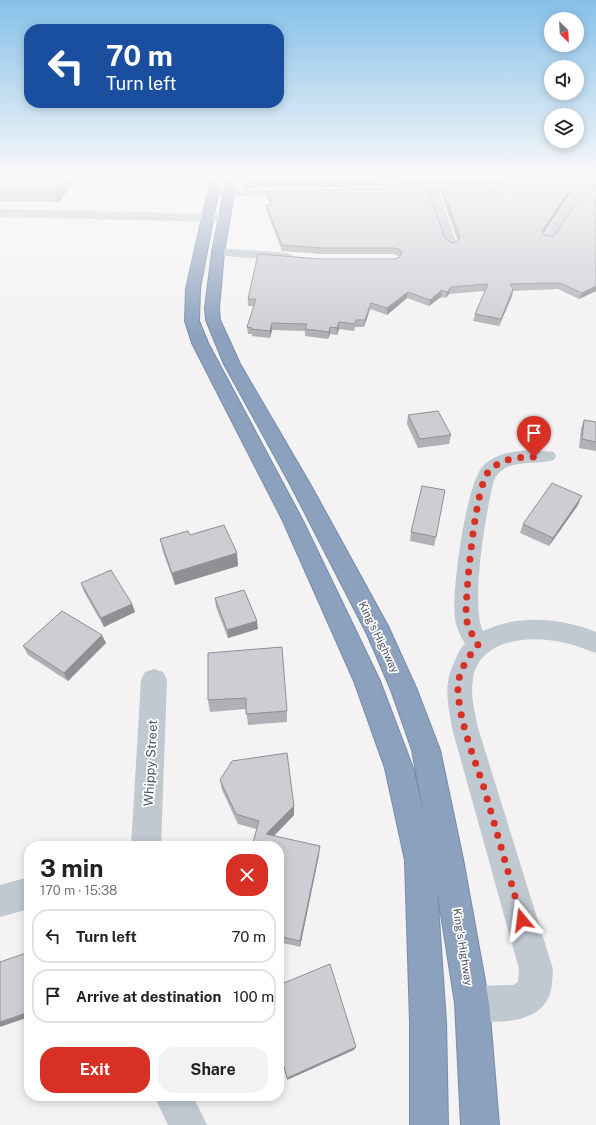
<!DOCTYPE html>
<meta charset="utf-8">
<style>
:root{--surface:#fff;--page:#f2f2f2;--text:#222;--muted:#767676;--line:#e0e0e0;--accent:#d93025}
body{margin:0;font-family:"Public Sans",sans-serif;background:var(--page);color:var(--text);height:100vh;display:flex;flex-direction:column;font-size:15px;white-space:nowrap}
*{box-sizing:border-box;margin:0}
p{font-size:13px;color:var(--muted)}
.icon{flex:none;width:22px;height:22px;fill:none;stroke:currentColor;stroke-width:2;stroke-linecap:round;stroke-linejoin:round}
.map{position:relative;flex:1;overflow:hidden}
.side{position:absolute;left:24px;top:841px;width:260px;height:260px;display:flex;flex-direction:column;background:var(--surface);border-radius:16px;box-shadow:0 2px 10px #0003}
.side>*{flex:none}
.hud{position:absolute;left:24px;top:24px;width:260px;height:84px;border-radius:16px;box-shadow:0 2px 10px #0003;background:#1a4fa0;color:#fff;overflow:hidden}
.needle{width:26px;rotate:156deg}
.controls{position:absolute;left:544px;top:12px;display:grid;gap:8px}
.controls a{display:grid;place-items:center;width:40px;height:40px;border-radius:50%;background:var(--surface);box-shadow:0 2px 10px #0003;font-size:20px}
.pin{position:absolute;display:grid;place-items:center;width:34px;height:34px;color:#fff;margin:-41px -17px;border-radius:50% 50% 50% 0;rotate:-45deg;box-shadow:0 0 4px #0007}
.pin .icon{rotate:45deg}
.me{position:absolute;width:44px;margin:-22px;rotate:344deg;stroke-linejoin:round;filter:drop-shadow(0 0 3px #0008)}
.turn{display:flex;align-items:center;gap:14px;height:84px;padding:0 16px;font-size:18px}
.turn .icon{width:52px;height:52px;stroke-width:2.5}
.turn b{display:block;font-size:28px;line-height:34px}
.round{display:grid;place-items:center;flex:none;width:42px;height:42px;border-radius:16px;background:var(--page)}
.headline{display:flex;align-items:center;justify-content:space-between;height:68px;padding:0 16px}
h1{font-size:24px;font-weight:700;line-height:30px}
.cta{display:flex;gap:8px;margin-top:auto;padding:8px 16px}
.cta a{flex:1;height:46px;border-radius:16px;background:var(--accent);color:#fff;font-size:16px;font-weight:700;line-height:46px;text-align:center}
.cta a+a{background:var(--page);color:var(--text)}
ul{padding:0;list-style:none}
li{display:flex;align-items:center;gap:12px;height:54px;margin:0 8px 6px;padding:0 8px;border:2px solid var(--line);border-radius:16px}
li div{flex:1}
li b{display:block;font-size:15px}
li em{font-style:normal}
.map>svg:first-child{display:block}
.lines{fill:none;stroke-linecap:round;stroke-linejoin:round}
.highway-casing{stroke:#778caa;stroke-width:2}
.minor{fill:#c0c8d0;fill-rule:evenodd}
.major{fill:#b3bfcf;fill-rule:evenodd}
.highway{fill:#8ba1be;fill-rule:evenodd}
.wall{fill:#afb1b6}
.shaded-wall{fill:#8f9094}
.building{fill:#ccced4;stroke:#8f9094}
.route{stroke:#d93025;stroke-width:7;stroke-dasharray:0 12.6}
.labels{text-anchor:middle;stroke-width:3.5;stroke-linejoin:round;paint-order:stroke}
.street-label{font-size:11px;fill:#4a535f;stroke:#fff}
.near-street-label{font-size:13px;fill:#4a535f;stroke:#fff}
</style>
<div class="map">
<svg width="596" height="1125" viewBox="0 0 596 1125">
<rect width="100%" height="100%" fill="#f4f2f2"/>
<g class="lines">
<!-- highway casing -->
<g class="highway-casing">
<path id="highway" d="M211,177H221L200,289L199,321L208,343L303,521L380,681L413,768L424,815L412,750L391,690L367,634L290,484L224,364L206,320L205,308L212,252L227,177H237L224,252L219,308L220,320L240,364L310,484L388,626L417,690L440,750L463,859L489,1003L499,1125H461L455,1003L437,889L446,1022L448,1125H410V1022L405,860L385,768L354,681L283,521L192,343L185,321L186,289Z"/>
</g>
<!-- minor -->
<path class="minor" d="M381,177H391L396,190L394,192H386Z
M582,183L587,186L554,238L552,241H544L542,238L578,184Z
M432,187L438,190L457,244L455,247L451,248L445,244L426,190Z
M0,209L225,214L231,218L225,222L0,217Z
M218,248L288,253L295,257L288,261L213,255L212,252Z
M532,450L554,452L556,456L554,460C533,466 506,457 494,480C486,510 470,606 483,631C519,614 560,618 596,632V653C584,649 573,644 561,642C529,635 479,639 473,679C470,696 475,712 478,728L553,969C552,980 553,992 546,1002C531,1026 482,1025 460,1015L455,1003L460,991L472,986L513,985L518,982L519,969L452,728C448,705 443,685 454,663C457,656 459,649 465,644C461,636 456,628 455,618C451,593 466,484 483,466C495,453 515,451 532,450Z
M154,669L163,672L167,680L161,846H131L141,680L145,672Z
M29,877V909L0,917V885Z
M154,1096H193L207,1125H168Z"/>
<!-- major -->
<path class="major" d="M596,183V189L543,190L537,187L543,184Z
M471,186L475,187L477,189L475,191L397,193L391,190L397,187Z
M297,189L301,190L303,192L301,194L212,197L206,194L212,191Z"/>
<!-- highway -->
<use href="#highway" class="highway"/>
</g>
<!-- wall -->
<path class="wall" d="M0,177H77L59,202L0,201Z
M248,177L383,180L382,186L264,188L263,183L260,188L246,189L245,183Z
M392,177H596V182L396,186Z
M596,184V291L579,299L558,289L513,291L512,296L499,326L473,321L475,314L485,291L449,294L446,298L441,297L429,306L407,298L387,315L370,309L364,327H355L354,331L339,329L337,335L330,334L328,339L305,336V331L272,330L270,338L252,336V334H248L247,327L254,306H248V299L321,259H394L400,257L398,256L393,254H321L282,251L267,212L266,205H270L267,197V191L445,238L452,243L458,241L441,194L442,188L572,191L544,233L546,236H554Z
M408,415L451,435L449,444L418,448L407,424Z
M584,420L596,422V451L579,448L581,429Z
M578,505L549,546L520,533L523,524Z
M411,532L436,537L434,546L410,541Z
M190,535L237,553L238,566L175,585L163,552L160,539Z
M81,583L132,604L135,612L104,627L84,592Z
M215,598L258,629L228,638L216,607Z
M106,643L68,681L28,655L23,646Z
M208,653L287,711V722L248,725L246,709L210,712L208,700Z
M220,780L294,815L274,836L319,855L300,947L279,942V846L256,829L238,824L222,790Z"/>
<!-- shaded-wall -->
<path class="shaded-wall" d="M66,177H77L59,202L55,190Z
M262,178L263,183L260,188V183Z
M573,185L572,191L541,237L542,231Z
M596,286V291L579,299L582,293Z
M451,287L449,294L446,298L447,292Z
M513,289L512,296L499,326L501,319Z
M442,290L441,297L429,306L430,300Z
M408,292L407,298L387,315V308Z
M371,303L370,309L364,327L365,320Z
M339,322V329L337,335V328Z
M272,323V330L270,338V331Z
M330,327V334L328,339L329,332Z
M582,496L578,505L549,546L553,538Z
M237,553L238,566L175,585L172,573Z
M132,604L135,612L104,627L101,618Z
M257,621L258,629L228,638L227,630Z
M102,635L106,643L68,681L64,673Z
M294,806V815L267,843L266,834Z
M320,846L319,855L300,947V941Z
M29,1012V1017L0,1027V1022Z
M356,1047L354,1050L287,1080V1078Z"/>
<!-- building -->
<path class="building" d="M0,177H66L55,190L0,189Z
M248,177H382L383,180L264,182L262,178L260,183H245Z
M395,177H549L397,180Z
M596,184V286L582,293L560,283L510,284L513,289L501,319L475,314L488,284L451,287L447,292L442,290L430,300L408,292L387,308L371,303L365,320H356L355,324L339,322L337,328L330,327L329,332L305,329L307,324L272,323L270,331L251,329L252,328L247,327L256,299H248L258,254L321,259H394L400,257L402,253L399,249L394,248H321L282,245L266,205H272L267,191L427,188L445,238L452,243L457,241L460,237L442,188L573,185L542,231L546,236H554L588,185Z
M438,411L451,435L420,439L408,415Z
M584,420L596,422V442L582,439Z
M552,483L582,496L553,538L523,524Z
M422,486L445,490L436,537L411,532Z
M224,525L237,553L172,573L160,539L188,531L190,535Z
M111,570L132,604L101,618L81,583Z
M244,590L257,621L227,630L215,598Z
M62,611L102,635L64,673L23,646Z
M282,647L287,711L246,714V698L208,700V653Z
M287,753L294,806L266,834L320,846L300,941L279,936V846H252L259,821L236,814L220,780L232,761Z
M29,952V1012L0,1022V962Z
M330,964L356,1047L287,1078L279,1049V985Z"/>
<!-- sky -->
<linearGradient id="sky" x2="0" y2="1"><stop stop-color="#85c0e9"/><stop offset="0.53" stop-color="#faf9f9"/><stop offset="1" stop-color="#faf9f9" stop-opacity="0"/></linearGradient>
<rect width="596" height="334" fill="url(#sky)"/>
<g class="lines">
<!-- route -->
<path class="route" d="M522,920C509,876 497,832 484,788C474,757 460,724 458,691C457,673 467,658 478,645C473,636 466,625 466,614C466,590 475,486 489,471C500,459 518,457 534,457"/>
</g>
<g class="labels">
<!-- street labels -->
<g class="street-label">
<text transform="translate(379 637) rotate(64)" y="4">King's Highway</text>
<text transform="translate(463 947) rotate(81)" y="4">King's Highway</text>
</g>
<!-- near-street labels -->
<g class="near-street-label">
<text transform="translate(150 763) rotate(-87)" y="5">Whippy Street</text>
</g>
</g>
</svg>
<div class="controls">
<a><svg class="needle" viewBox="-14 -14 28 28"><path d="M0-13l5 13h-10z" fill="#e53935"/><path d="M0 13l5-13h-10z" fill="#767676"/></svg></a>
<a><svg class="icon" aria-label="sound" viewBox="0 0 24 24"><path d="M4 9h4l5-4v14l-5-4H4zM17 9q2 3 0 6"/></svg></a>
<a><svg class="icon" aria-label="layers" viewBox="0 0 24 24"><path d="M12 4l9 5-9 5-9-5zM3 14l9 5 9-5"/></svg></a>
</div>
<div class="pin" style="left:534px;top:457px;background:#d93025"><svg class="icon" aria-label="arrive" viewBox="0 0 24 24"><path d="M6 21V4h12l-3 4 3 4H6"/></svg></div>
<svg class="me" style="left:522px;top:920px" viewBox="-20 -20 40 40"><path d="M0-17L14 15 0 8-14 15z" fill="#d93025" stroke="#fff" stroke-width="4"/></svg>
<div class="hud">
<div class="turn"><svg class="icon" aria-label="left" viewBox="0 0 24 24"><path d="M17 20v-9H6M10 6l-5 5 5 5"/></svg><div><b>70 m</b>Turn left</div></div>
</div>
<section class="side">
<div class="headline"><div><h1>3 min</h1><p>170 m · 15:38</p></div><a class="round" style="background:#d93025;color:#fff"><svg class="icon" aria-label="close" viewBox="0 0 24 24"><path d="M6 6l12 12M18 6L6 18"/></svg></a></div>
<ul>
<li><svg class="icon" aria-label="left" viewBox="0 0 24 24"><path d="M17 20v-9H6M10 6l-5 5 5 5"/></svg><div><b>Turn left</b></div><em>70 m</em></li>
<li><svg class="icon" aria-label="arrive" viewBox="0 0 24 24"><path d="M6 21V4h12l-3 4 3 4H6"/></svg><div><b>Arrive at destination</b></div><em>100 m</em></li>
</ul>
<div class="cta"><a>Exit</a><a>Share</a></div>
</section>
</div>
